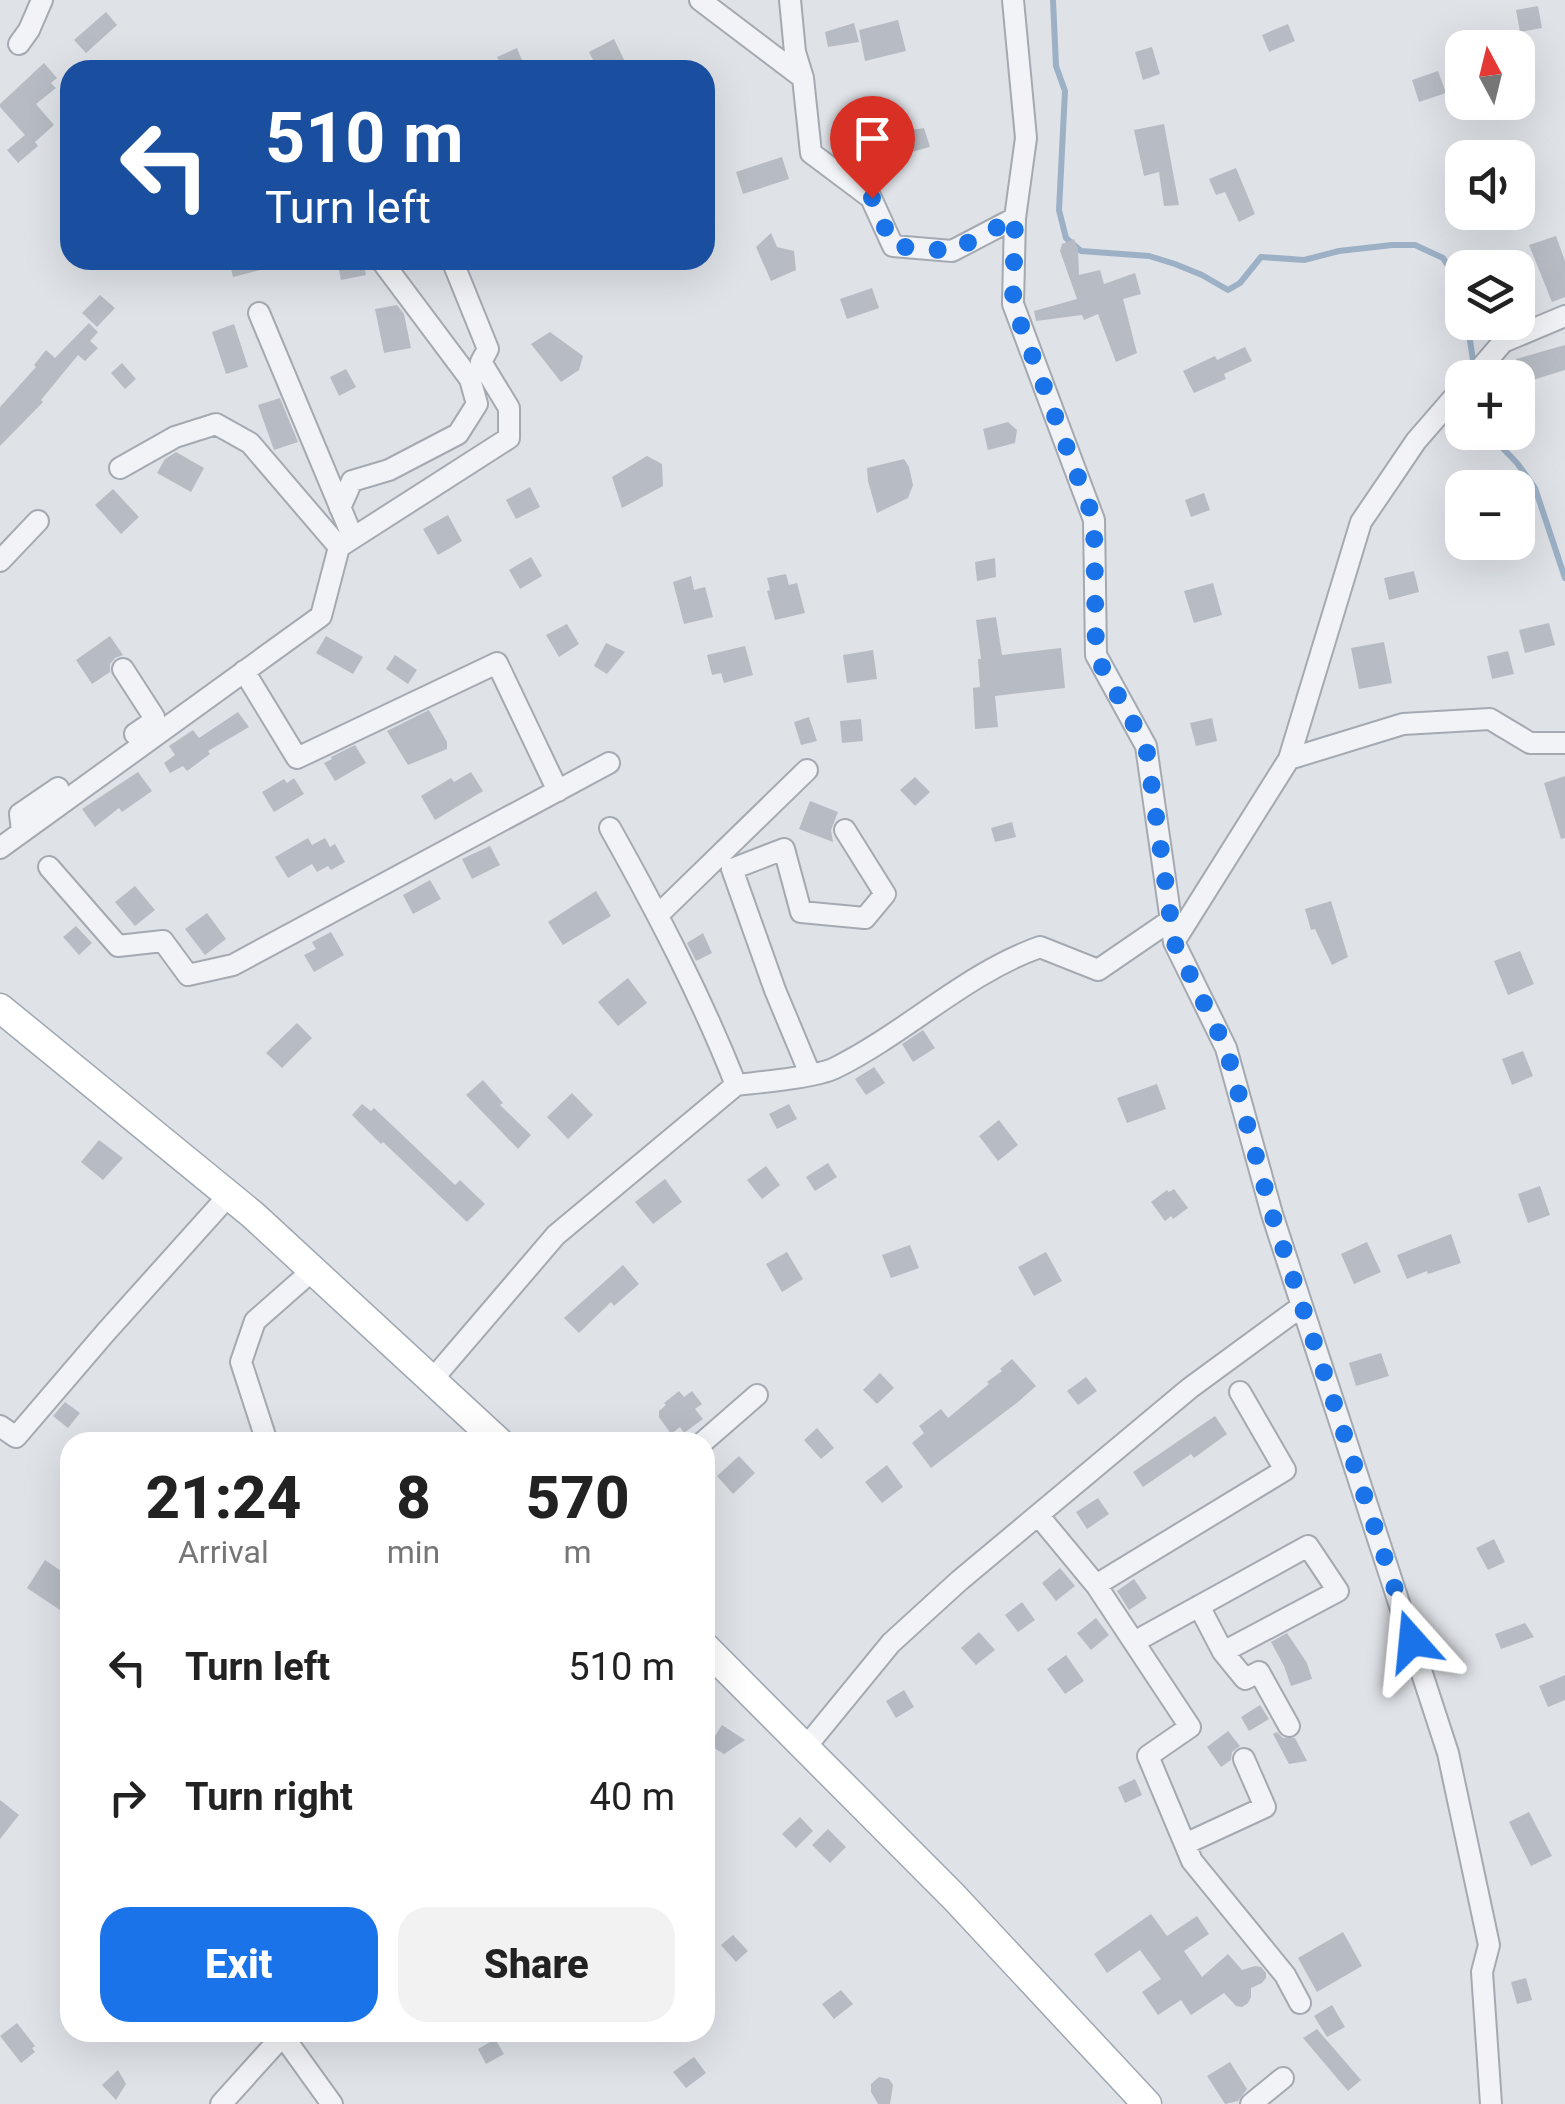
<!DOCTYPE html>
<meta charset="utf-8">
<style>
:root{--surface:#fff;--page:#f2f2f2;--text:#222;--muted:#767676;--accent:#1a73e8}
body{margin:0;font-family:Roboto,sans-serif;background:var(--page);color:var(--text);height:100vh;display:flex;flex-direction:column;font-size:38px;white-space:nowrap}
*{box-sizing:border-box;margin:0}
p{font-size:32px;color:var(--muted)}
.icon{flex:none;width:55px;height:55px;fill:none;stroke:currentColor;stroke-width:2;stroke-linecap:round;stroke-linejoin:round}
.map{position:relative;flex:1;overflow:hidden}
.side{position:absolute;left:60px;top:1432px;width:655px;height:610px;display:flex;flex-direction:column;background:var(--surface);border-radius:30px;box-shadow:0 10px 40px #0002}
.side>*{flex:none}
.hud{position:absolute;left:60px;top:60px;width:655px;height:210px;border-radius:30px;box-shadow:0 10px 40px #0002;background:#1a4fa0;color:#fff;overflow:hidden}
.needle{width:65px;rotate:353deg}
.fabs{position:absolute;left:1445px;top:30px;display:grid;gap:20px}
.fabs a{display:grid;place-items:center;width:90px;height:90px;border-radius:20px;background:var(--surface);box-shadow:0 10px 40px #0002;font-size:50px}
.pin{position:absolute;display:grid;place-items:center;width:85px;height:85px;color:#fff;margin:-102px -42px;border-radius:50% 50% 50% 0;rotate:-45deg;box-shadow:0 0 10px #0007}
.pin .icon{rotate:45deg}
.me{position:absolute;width:110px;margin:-55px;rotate:342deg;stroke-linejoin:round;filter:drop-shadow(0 0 8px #0008)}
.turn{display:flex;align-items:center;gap:35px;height:210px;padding:0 40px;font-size:45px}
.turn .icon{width:130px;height:130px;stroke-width:2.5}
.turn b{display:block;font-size:70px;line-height:85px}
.eta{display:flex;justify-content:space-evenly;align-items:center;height:170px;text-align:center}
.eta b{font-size:60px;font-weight:800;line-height:70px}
.cta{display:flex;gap:20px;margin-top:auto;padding:20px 40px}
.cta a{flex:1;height:115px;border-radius:30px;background:var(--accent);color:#fff;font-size:40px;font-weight:800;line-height:115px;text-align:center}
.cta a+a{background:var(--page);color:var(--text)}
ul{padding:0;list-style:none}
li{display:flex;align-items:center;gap:30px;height:130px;padding:0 40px}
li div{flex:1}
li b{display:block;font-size:38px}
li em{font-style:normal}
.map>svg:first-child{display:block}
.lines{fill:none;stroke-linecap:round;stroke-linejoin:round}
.stream{stroke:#9cb0c6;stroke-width:6}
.building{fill:#b7bcc4}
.minor-casing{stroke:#a5a9b1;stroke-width:24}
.major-casing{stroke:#9fa7b2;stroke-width:31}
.minor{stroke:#f2f3f6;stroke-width:20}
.major{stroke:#fff;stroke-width:28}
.route{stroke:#1a73e8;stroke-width:18;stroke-dasharray:0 32.4}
</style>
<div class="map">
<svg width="1565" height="2104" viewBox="0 0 1565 2104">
<rect width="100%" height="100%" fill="#dfe2e7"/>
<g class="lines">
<!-- stream -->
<path class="stream" d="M1053,0L1056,66L1065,91L1059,210L1066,238L1081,251L1149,256L1175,264L1202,275L1228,290L1240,283L1261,257L1304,260L1339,251L1392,245H1415L1443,258L1457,279L1462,300
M1467,322L1474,366
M1487,432L1517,463L1535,488L1565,578"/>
</g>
<!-- building -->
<path class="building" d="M1538,6L1542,28L1520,32L1516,10Z
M106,12L117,25L86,53L74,40Z
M898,20L906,51L865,61L859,30Z
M854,23L859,42L828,47L825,32Z
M1288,24L1295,41L1269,52L1262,35Z
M614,39L629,70H598L589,52Z
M1152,47L1160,74L1143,80L1135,52Z
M517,48L526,70H503L497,57Z
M44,63L57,78L51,83L56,88L36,104L54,125L35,142L38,146L18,163L7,150L25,135L0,107V104Z
M1438,71L1446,93L1419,102L1412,80Z
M1164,124L1179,205L1164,206L1159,172L1144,176L1134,130Z
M924,128L930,147L896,156L893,133Z
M782,157L789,179L743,194L736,172Z
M1236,168L1255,214L1239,222L1225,192L1216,195L1209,179Z
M771,233L777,247L794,251L796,270L771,281L756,247Z
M1556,236L1565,261V297L1552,302L1529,245Z
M1074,239L1078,249L1079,275L1100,270L1104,284L1135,273L1141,294L1123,299L1137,353L1116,362L1098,314L1084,320L1082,315L1036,321L1034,311L1077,299L1060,251L1062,244Z
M229,260H279V265L233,277Z
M337,260H363L366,275L341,280Z
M872,288L879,308L847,319L840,299Z
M100,295L115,308L97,327L82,313Z
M397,305L404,314L411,348L384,353L375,309Z
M89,323L98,332L90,341L98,348L85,361L78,355L41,400L43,402L0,446V407L36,367L34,365L46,350L55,358Z
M234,324L248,367L226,374L212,332Z
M550,332L583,356L579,370L561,382L531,344Z
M1565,345V370L1523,383L1516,359Z
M1245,347L1252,361L1224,374L1226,379L1194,393L1183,371L1215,356L1217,360Z
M122,363L136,379L125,389L111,373Z
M346,369L356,387L339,396L330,377Z
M280,398L298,442L274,450L258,405Z
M1008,422L1017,430L1015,443L988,450L983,429Z
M176,452L204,468L191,492L157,473L165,459Z
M647,456L662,464L663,486L622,508L612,477Z
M904,459L909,467L913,485L908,498L877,513L868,481L867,468Z
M530,487L540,507L516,519L506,500Z
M113,489L139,517L121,534L95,505Z
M1204,493L1210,510L1191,517L1185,500Z
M448,515L462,541L438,555L423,529Z
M531,557L542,576L520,589L509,570Z
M995,558L996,577L977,581L975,562Z
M1414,571L1419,592L1389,600L1384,578Z
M786,574L789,585L797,583L805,613L775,620L767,591L770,590L767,578Z
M691,576L694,590L705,587L713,617L684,624L673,582Z
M1213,583L1222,615L1194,623L1184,591Z
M996,617L1002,655L1061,648L1065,688L995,696L998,727L975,729L973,688L980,687L978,659H981L976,620Z
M1549,623L1555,645L1525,653L1519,630Z
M567,624L579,644L559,657L546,635Z
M110,636L123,655L115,658L110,664V672L92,684L76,660Z
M326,636L363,657L353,674L316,653Z
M1384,642L1392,683L1359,689L1351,648Z
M606,643L625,652L607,674L594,666Z
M745,646L753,675L724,683L721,673L712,675L707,655Z
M873,650L877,679L847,683L843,655Z
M1508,651L1514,674L1492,679L1487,656Z
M395,655L417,670L408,684L386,669Z
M429,710L447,742V749L408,765L387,731Z
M238,712L249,727L208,751L210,754L187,771L183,766L170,773L164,763L175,755L169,746L193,730L199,738Z
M809,717L817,741L801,745L794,722Z
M1212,718L1217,741L1196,746L1190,723Z
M861,719L863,741L842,743L840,721Z
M355,745L366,763L335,781L324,763L332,759L331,757Z
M138,772L152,791L122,812L119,808L95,827L82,809Z
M471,772L483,791L435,820L421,796L451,778L454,782Z
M1565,776V838L1561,839L1544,783Z
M915,777L930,792L915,806L900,790Z
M294,778L304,794L274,812L262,792L284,779L287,783Z
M810,801L838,812L831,830L833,842L799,829Z
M1012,822L1016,837L995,842L991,828Z
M308,838L312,845L325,838L330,847L335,844L345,862L331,870L328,866L317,872L312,864L288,878L275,857Z
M490,846L500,865L472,879L462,859Z
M430,880L441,899L413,914L403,895Z
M135,886L155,910L135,926L115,902Z
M596,891L611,916L563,945L548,922Z
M1331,901L1348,957L1332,965L1315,929L1311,930L1305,909Z
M207,913L226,939L205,955L185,929Z
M76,926L92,943L79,955L63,937Z
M331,932L344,955L314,972L304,955L316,949L312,942Z
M703,933L712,953L696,961L687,943Z
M1520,951L1534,984L1508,995L1494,961Z
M628,978L647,1003L618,1026L598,1002Z
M297,1023L312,1038L282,1068L266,1053Z
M923,1030L935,1048L913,1062L902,1044Z
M1523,1051L1533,1076L1512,1085L1502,1059Z
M874,1067L885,1083L866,1095L855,1079Z
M483,1080L503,1103L500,1105L531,1135L518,1149L466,1095Z
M1157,1084L1166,1109L1127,1123L1117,1098Z
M572,1093L593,1115L568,1139L547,1117Z
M362,1104L371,1111L374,1108L455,1185L460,1180L485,1204L467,1222L383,1142L381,1144L352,1115Z
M789,1104L797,1119L777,1129L769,1114Z
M999,1120L1018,1145L998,1161L979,1136Z
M99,1140L123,1158L103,1180L81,1162Z
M828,1163L837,1177L815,1191L806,1177Z
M766,1166L780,1185L762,1199L747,1180Z
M665,1179L682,1202L653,1224L635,1202Z
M1540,1186L1550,1215L1528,1223L1518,1194Z
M1174,1189L1188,1208L1173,1219L1171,1216L1165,1221L1151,1202L1167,1190L1169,1192Z
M1451,1234L1461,1263L1428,1274L1427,1271L1407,1279L1397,1255Z
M1367,1242L1381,1272L1354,1284L1341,1254Z
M910,1245L919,1268L891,1278L882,1255Z
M787,1252L803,1279L782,1292L766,1264Z
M1046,1252L1062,1281L1034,1296L1018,1267Z
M623,1265L639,1284L614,1306L611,1302L579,1333L564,1318Z
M1381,1353L1389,1376L1356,1386L1349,1363Z
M1012,1359L1036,1386L1018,1402L931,1468L912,1443L924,1433L919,1426L941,1409L948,1418L989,1384L987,1382L1002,1371L1000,1369Z
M880,1373L894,1388L877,1404L863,1390Z
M1086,1377L1097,1391L1078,1405L1067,1391Z
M679,1391L684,1397L692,1391L702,1404L695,1409L703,1419L684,1433L680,1427L671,1434L659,1417V1411L666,1405L664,1403Z
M65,1402L80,1413L68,1428L53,1416Z
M1215,1416L1227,1434L1194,1458L1191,1454L1143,1487L1133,1472Z
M817,1428L834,1448L821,1459L804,1440Z
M739,1456L755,1473L733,1494L717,1476Z
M887,1465L903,1487L882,1503L865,1482Z
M1098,1498L1109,1514L1087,1529L1076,1512Z
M1494,1539L1505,1562L1488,1570L1476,1548Z
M45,1560L70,1577V1613L62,1607L60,1610L27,1588Z
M1060,1568L1075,1586L1056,1601L1042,1583Z
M1134,1579L1147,1598L1129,1610L1117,1591Z
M1022,1602L1035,1620L1018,1632L1005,1615Z
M1096,1618L1109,1635L1091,1650L1077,1633Z
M1525,1623L1534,1637L1501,1649L1495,1634Z
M979,1632L995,1650L976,1665L961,1648Z
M1287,1633L1307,1663L1312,1679L1291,1686L1284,1666L1271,1642Z
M1066,1655L1084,1681L1065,1694L1047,1669Z
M1565,1675V1700L1548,1707L1539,1686Z
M904,1690L914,1707L896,1718L886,1701Z
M1260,1705L1269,1719L1249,1731L1241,1717Z
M722,1725L745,1740L724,1754L709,1745Z
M1228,1731L1240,1746L1232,1752L1231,1760L1221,1767L1207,1747Z
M1277,1732L1283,1738H1295L1307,1761L1289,1764L1273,1734Z
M1135,1779L1142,1795L1125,1803L1118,1787Z
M0,1800L19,1815L0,1839Z
M1529,1812L1552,1856L1531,1866L1509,1822Z
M800,1817L813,1831L796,1848L782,1834Z
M828,1829L846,1847L830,1863L812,1845Z
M1151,1914L1167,1936L1197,1916L1209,1934L1184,1951L1202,1977L1228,1954L1242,1970L1255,1966L1261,1967L1266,1973V1978L1262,1983L1251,1988V1997L1248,2003L1242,2007L1236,2006L1224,1993L1191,2015L1181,2000L1158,2015L1142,1992L1161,1979L1140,1950L1107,1973L1094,1954Z
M1343,1932L1362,1966L1317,1992L1298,1958Z
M733,1935L748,1951L736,1962L721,1945Z
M1526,1978L1532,2000L1517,2004L1511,1982Z
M841,1990L853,2004L834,2019L822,2004Z
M1332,2005L1345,2027L1327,2037L1314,2016Z
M17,2023L35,2046L32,2048L35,2052L21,2063L0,2036Z
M1317,2029L1361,2080L1348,2091L1303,2038Z
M495,2039L504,2054L486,2064L478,2049Z
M694,2057L706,2073L686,2088L673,2072Z
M1230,2062L1247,2089L1238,2101L1225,2104L1207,2076Z
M118,2070L126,2084L116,2100L102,2085Z
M879,2077L889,2079L893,2085L890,2104H878L871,2092V2084Z"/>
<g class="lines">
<!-- minor casing -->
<g class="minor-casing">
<path id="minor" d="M700,0L803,78L811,153L871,198L893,246L952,251L1015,218
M790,0L795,52L803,78
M1013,0L1026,138L1015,218L1013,304L1094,520L1096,655L1146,746L1174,942L1226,1048L1272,1214L1448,1753L1489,1945L1482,1972L1491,2104
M19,44L29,30L42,0
M259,313L353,538
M1472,378L1503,342L1565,316
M120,468L175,437L216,424L250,443L339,547
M340,508L352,481L389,470L458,434L477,404L470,379L381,260
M0,561L38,521
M123,669L154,717L151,723L135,734
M244,671L297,758L497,663L558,791
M1289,759L1403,724L1490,719L1530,743H1565
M22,831L20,814L58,788
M0,848L321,616L339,547L509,438V408L481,362L488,349L452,260
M49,867L118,946L163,941L188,975L233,965L609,763
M658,915L807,770
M1174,942L1289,759L1361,522L1416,441L1462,388
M810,1074L775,990L732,869L784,849L801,912L865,918L885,894L845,830
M736,1085C761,1082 814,1078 835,1068C906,1033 966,973 1040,947L1098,970L1171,920
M432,1380L556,1235L736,1085C701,996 657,912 610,828
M0,1426L16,1437L106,1332L229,1195
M267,1442L241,1362L255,1321L313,1270
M703,1442L757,1395
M1038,1515L1096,1585L1285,1470L1240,1392
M1096,1585L1190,1727L1148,1756L1192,1861L1285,1975L1300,2003
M1134,1642L1308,1546L1338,1591L1223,1652L1199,1606
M1223,1652L1245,1679L1259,1672L1289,1726
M805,1748L891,1643L959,1581L1190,1388L1302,1306
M1185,1844L1265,1807L1244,1759
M283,2036L332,2104
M221,2104L286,2032
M1251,2104L1283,2078"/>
</g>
<!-- major casing -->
<g class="major-casing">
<path id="major" d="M0,1008L253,1215L499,1442
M705,1647L954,1897L1147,2104"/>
</g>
<!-- minor -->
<use href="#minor" class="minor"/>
<!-- major -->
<use href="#major" class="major"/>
</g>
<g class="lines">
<!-- route -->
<path class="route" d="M872,198L893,246L952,251L1015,218L1013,304L1094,520L1096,656L1146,746L1174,942L1226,1048L1272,1214L1412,1641"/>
</g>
</svg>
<div class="fabs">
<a><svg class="needle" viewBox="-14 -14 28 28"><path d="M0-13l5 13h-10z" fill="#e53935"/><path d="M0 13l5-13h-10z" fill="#767676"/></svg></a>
<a><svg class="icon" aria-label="sound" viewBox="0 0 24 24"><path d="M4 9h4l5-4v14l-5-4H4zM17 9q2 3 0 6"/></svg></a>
<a><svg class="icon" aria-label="layers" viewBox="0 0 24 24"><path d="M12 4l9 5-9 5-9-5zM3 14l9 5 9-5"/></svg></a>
<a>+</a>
<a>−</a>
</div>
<div class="pin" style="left:872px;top:198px;background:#d93025"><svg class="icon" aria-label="arrive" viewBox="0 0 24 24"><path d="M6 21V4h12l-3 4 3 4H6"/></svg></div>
<svg class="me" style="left:1412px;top:1641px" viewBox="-20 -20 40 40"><path d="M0-17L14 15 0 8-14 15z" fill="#1a73e8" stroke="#fff" stroke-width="4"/></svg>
<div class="hud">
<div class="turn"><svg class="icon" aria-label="left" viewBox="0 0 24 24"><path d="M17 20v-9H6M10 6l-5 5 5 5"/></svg><div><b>510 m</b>Turn left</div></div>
</div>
<section class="side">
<div class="eta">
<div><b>21:24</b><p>Arrival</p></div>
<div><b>8</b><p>min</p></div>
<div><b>570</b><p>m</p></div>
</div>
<ul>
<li><svg class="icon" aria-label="left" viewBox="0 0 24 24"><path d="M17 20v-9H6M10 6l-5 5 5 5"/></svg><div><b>Turn left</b></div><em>510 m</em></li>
<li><svg class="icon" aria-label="right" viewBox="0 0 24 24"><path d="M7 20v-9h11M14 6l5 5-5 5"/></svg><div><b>Turn right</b></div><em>40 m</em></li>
</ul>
<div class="cta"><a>Exit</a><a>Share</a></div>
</section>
</div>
